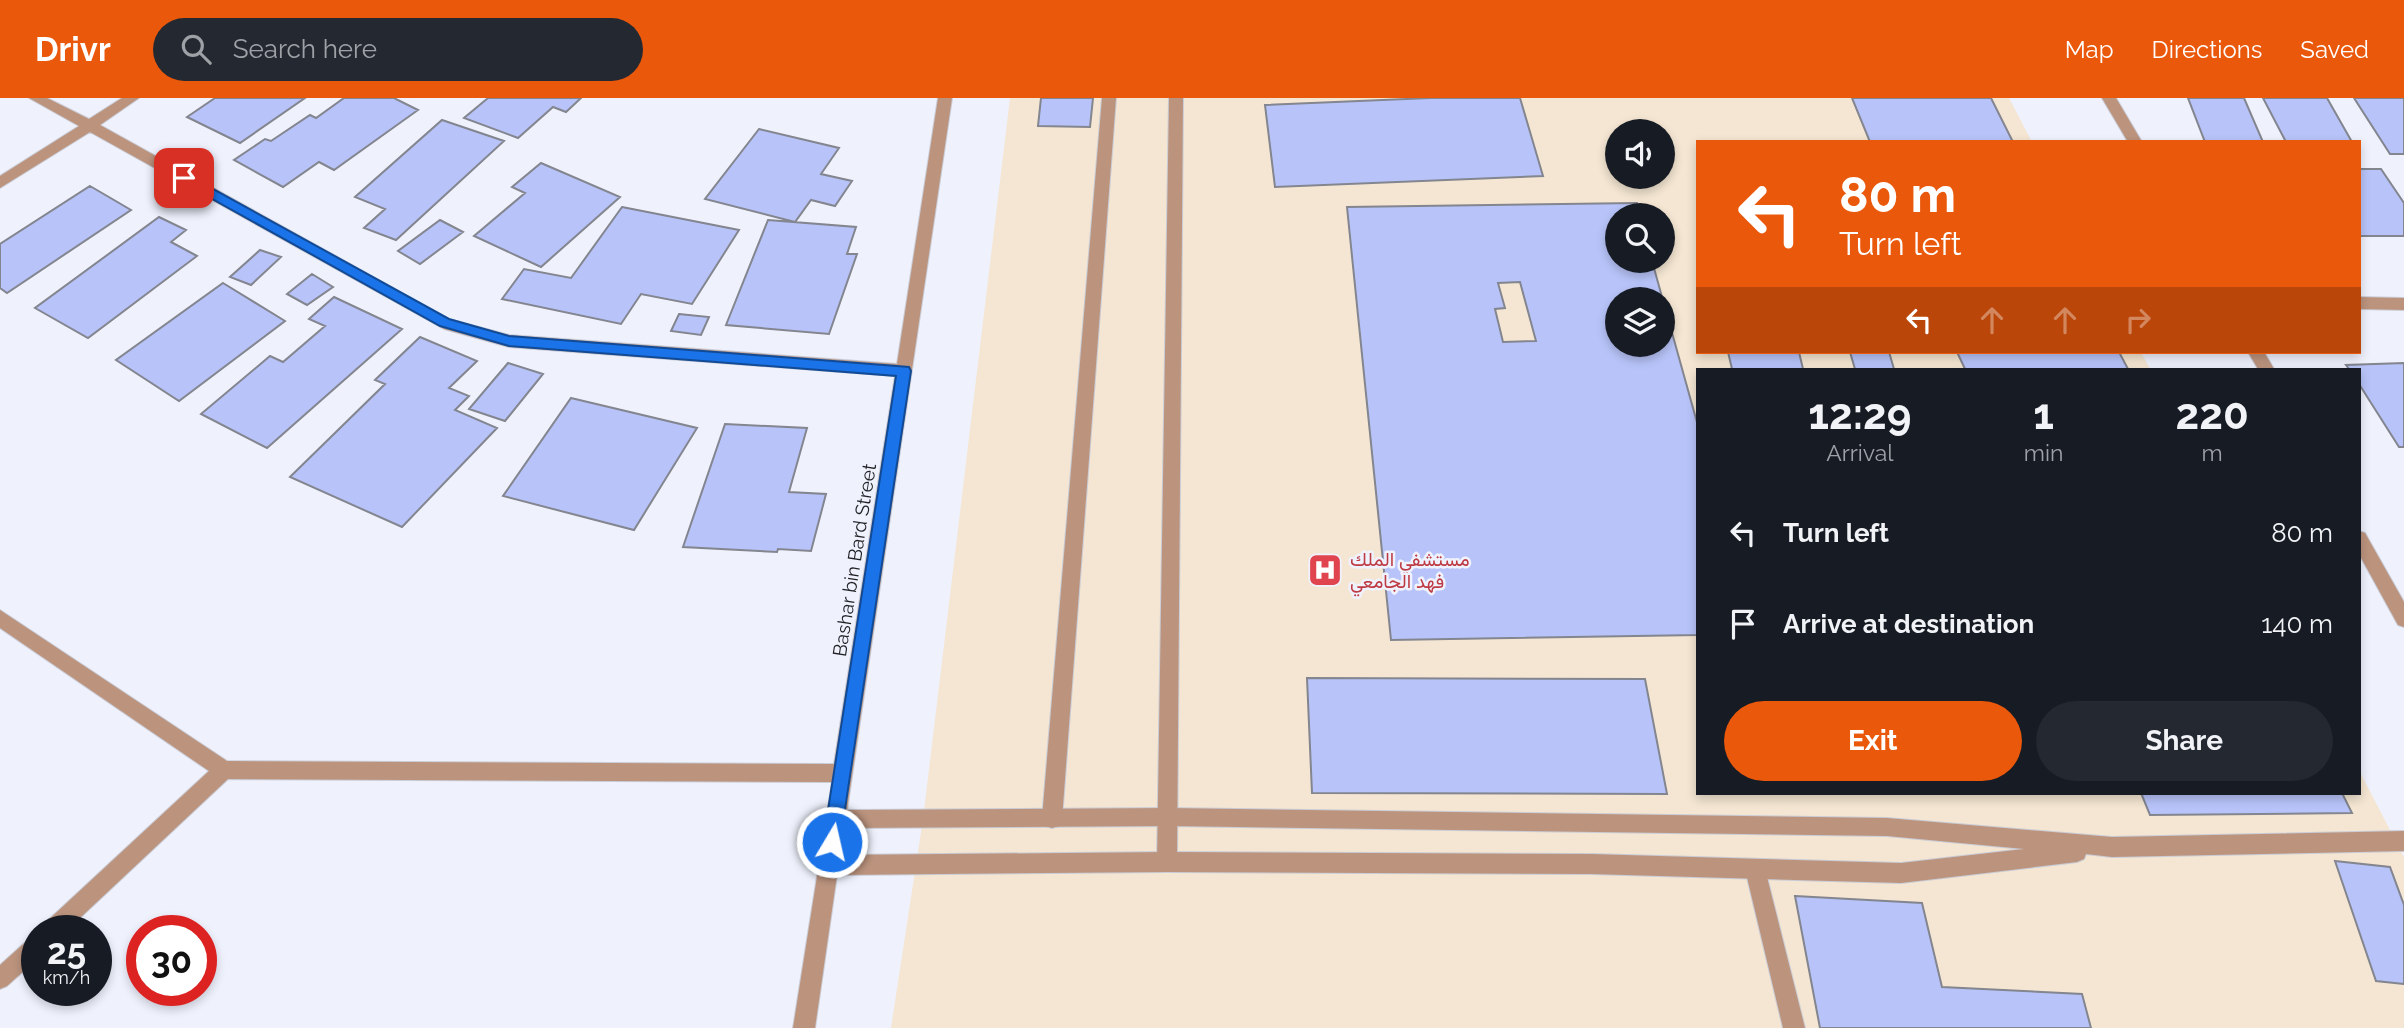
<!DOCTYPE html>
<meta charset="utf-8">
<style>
:root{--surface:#171b24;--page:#242831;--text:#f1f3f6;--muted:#9ea1a6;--accent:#ea580c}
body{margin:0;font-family:Raleway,Vazirmatn,sans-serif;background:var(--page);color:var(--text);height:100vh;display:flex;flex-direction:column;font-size:26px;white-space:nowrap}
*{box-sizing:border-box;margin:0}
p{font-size:23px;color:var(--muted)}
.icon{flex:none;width:38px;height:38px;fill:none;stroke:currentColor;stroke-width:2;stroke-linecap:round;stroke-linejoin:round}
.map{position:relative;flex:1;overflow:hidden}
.details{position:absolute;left:1696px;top:270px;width:665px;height:427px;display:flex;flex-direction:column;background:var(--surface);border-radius:0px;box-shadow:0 4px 10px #0003}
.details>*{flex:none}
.top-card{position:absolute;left:1696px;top:42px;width:665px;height:214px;border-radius:0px;box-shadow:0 4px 10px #0003;background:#ea580c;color:#fff;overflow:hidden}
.tools{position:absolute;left:1605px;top:21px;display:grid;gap:14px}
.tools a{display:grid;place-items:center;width:70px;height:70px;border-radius:50%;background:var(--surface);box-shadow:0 4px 10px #0003;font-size:35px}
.speed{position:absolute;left:21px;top:817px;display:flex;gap:14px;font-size:35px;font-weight:700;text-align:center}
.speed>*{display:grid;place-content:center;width:91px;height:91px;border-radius:50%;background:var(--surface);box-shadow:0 4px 10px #0003;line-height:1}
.speed small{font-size:18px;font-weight:400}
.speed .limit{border:10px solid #d22;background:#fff;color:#111}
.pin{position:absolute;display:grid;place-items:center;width:60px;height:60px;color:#fff;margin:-30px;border-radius:14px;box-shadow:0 4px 10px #0006}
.me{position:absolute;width:77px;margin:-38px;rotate:9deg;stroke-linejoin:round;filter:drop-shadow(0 0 5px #0008)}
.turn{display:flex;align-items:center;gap:24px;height:147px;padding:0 28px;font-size:32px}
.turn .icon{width:91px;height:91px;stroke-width:2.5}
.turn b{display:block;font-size:49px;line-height:60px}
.lanes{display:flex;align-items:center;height:66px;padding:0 28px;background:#0003;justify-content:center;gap:35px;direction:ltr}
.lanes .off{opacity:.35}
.eta{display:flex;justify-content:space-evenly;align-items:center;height:119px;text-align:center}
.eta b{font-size:42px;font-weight:700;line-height:49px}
.button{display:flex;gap:14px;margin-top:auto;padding:14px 28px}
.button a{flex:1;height:80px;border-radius:42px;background:var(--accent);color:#fff;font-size:28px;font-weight:700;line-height:80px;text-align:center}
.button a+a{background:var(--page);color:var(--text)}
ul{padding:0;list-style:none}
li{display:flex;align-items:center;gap:21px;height:91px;padding:0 28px}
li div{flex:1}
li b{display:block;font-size:26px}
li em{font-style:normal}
header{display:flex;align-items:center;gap:42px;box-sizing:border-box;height:98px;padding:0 35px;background:var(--accent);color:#fff}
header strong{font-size:33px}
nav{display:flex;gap:38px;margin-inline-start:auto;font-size:24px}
.search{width:490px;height:63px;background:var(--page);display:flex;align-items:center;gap:18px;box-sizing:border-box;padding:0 24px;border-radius:38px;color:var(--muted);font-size:26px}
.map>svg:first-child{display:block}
.medical{fill:#f4e6d2;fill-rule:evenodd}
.building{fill:#b8c4f9;stroke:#83858f;stroke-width:2;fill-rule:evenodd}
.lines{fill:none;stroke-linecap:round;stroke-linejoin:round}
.lane-casing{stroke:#caccd6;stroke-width:2}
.street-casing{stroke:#caccd6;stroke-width:2}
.lane{fill:#bc947e;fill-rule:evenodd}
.street{fill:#bc947e;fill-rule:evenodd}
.route{fill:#1a73e8;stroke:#114b97;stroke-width:2}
.labels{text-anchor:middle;stroke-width:5;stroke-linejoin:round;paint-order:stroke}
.health-label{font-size:19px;fill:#be3a42;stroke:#eff2fd;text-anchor:start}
.street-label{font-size:19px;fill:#1f2024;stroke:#eff2fd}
</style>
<header>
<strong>Drivr</strong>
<div class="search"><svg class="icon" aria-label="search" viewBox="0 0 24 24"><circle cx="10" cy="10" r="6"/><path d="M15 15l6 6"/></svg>Search here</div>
<nav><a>Map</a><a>Directions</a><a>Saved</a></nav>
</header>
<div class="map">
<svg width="2404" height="930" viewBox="0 0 2404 930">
<rect width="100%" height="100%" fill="#eff2fd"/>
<!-- medical -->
<path class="medical" d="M1010,0H2009L2032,44H1698V254H2141L2150,271H1698V695H2359V672L2404,759V930H891L923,721ZM1617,33H1662V79H1617ZM1617,117H1662V163H1617ZM1617,201H1662V247H1617Z"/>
<!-- building -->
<path class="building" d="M215,0H305L240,45L187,19Z
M344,0H394L418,12L334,72L319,64L283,89L234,62L265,41L271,43L310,17L316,20Z
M488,0H581L566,14L553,9L518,40L464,20Z
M1041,0H1093L1090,29L1038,28Z
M1430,0H1520L1543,78L1275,89L1265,7Z
M1852,0H1991L2013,44H1870Z
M2188,0H2244L2263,44H2205Z
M2263,0H2327L2352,44H2286Z
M2354,0H2404V56H2390Z
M442,22L504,43L396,142L364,130L385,111L355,99Z
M759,31L839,50L821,76L852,83L835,108L811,102L795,124L705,101Z
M541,65L620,99L541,169L474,138L525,95L512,89Z
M2359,71H2381L2404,105V138H2359Z
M90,88L131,112L7,195L0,190V146Z
M1637,105L1640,117H1617V163H1652L1698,328V537L1391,542L1347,109ZM1617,201H1662V247H1617Z
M622,109L739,132L692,206L641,196L621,226L502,201L524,171L571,180Z
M159,119L186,132L171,144L197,158L88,240L35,210Z
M440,122L463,134L420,166L398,153Z
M768,122L856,129L847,156H857L829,236L726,227Z
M260,152L281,159L251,187L230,179Z
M312,176L333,189L307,207L287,196Z
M1520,184L1536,243L1503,244L1495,211L1505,210L1498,185Z
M223,185L285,223L179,303L116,262Z
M334,199L402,231L267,350L201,316L270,258L283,264L325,228L309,221Z
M679,216L709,219L701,237L671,233Z
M420,239L477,263L449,290L469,298L455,312L497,330L402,429L290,379L385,286L375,282Z
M1728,254H1799L1803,271H1732Z
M1850,254H1889L1894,271H1855Z
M1957,254H2119L2128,271H1965Z
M508,265L543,276L505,323L469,311Z
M2404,265V349H2399L2359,286V271H2349L2346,267Z
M571,300L697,330L634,432L503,398Z
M725,326L807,330L789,394L826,396L811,453L778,451L777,454L683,449Z
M1307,580L1645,581L1667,696L1312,695Z
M2141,695H2342L2352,715L2150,717Z
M2335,763L2390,769L2404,807V886L2376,883Z
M1795,798L1922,805L1942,889L2082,896L2091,930H1820Z"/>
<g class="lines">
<!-- lane casing -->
<g class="lane-casing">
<path id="lane" d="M1102,0H1116L1062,721L1059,728L1052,730L1045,728L1042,721Z
M1169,0H1183L1177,764L1174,771L1167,774L1160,771L1157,764Z
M1755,761L1762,764L1765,771L1805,930H1783L1745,771L1748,764Z"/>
</g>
<!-- street casing -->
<g class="street-casing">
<path id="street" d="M29,0H47L89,21L122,0H139L100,27L449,221L509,237L897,266L938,0H952L847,712L1169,710L1887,720L2112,739L2404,733V753L2112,759L2086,756L2084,761L2077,764L1901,785L1591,776L1167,774L837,777L815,930H793L832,684L228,681L66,833H41L44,826L209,673L0,530V512L227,663L834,666L895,278L509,249L444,231L90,34L0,90V78L79,28ZM1169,728L1887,738L2024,751L1901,765L1591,756L1167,754L840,757L844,730Z
M2102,0H2116L2142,44H2128Z
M2359,199L2404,200V212L2359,211Z
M2248,254H2264L2274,271H2258Z
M2359,433L2365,435L2404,504V529L2398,527L2359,456Z
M37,837V861L7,888L0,891V867L30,840Z"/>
</g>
<!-- lane -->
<use href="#lane" class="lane"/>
<!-- street -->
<use href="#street" class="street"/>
</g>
<!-- route -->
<path class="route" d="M184,75L449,221L509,238L909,269L911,273L839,751L832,753L826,751L823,744L896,278L509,248L440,228L180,83L178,80Z"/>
<!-- icons -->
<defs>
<g id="hospital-square" transform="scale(1.75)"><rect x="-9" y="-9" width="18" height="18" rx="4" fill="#e0444e" stroke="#eff2fd"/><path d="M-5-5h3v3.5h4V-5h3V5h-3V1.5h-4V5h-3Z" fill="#fff"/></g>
</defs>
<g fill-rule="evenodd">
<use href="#hospital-square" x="1325" y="472"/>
</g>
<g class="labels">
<!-- health labels -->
<g class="health-label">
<text x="1350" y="468">مستشفي الملك<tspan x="1350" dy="22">فهد الجامعي</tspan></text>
</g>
<!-- street labels -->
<g class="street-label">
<text transform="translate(854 462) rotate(-81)" y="7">Bashar bin Bard Street</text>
</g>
</g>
</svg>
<div class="tools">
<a><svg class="icon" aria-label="sound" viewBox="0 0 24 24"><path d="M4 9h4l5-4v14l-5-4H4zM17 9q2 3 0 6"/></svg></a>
<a><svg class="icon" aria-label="search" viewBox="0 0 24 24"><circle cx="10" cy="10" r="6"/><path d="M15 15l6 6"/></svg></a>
<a><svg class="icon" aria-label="layers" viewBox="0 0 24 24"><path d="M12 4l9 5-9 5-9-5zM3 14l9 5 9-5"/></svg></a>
</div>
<div class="speed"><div>25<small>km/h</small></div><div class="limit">30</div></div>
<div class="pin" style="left:184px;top:80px;background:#d93025"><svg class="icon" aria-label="arrive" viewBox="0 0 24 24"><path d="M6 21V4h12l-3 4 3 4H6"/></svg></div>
<svg class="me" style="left:832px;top:744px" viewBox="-20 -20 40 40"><circle r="17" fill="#1a73e8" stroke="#fff" stroke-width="3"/><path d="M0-11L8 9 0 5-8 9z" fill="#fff"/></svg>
<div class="top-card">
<div class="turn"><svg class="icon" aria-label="left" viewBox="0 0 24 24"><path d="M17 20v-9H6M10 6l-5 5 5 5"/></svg><div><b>80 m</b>Turn left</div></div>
<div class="lanes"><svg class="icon" aria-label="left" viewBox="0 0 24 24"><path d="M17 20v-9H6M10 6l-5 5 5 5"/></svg><svg class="icon off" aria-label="ahead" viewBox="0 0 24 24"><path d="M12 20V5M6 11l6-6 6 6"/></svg><svg class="icon off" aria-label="ahead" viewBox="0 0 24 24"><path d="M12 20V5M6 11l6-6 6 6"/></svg><svg class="icon off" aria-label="right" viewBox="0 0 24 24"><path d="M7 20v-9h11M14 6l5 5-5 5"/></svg></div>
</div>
<section class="details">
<div class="eta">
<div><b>12:29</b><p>Arrival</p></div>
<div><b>1</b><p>min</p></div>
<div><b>220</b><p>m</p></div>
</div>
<ul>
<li><svg class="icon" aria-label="left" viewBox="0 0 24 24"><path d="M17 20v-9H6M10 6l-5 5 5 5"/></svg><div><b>Turn left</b></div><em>80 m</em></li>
<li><svg class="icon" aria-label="arrive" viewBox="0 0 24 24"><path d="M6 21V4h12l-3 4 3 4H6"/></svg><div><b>Arrive at destination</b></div><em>140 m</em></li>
</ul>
<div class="button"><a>Exit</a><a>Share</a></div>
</section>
</div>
